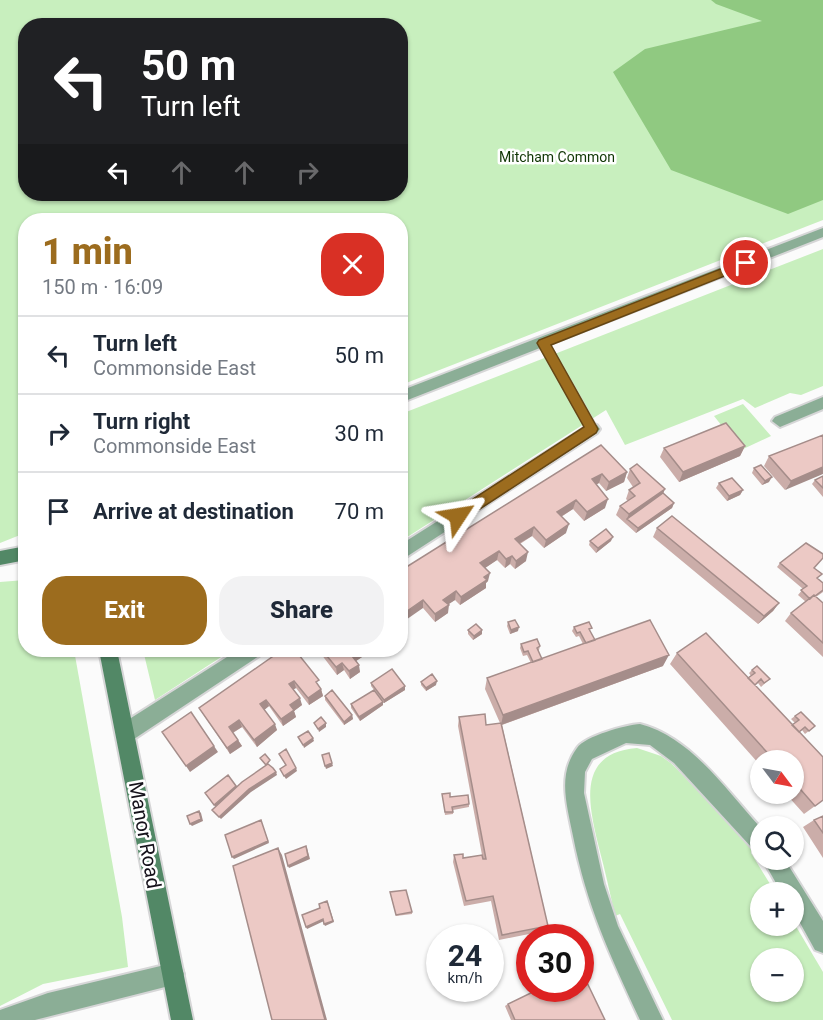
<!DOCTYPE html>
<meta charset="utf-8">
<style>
:root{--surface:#fff;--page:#f2f2f3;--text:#1f2937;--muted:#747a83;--line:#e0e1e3;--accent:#9c6c1e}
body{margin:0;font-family:Roboto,sans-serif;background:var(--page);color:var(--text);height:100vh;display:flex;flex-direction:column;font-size:22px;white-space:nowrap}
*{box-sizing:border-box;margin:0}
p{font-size:20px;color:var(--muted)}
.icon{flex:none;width:33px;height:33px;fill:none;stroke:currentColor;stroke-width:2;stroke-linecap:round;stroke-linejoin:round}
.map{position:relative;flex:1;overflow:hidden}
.details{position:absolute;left:18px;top:213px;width:390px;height:444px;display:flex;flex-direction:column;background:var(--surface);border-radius:24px;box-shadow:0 2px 4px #0004}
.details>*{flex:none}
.hud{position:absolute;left:18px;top:18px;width:390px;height:183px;border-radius:24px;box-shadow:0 2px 4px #0004;background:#202124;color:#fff;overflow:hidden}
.needle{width:39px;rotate:122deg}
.fabs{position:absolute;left:750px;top:750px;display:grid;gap:12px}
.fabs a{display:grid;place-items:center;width:54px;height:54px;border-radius:50%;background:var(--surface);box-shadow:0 2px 4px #0004;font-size:30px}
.speed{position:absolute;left:426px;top:924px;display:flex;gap:12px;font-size:30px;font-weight:700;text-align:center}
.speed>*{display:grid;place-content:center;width:78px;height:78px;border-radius:50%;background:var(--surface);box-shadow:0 2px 4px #0004;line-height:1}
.speed small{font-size:15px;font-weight:400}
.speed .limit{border:9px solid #d22;background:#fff;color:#111}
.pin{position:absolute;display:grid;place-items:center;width:51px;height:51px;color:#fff;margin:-26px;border:3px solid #fff;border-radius:50%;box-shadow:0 2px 6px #0007}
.me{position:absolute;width:66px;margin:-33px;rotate:57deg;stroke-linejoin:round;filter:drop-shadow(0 0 4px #0008)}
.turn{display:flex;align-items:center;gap:21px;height:126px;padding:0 24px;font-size:27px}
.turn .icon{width:78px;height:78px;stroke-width:2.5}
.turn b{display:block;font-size:42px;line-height:51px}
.lanes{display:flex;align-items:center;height:57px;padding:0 24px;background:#0003;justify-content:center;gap:30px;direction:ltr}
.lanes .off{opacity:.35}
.round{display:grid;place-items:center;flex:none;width:63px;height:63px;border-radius:24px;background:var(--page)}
.summary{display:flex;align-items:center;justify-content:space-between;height:102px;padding:0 24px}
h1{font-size:36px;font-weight:800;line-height:45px;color:var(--accent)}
.cta{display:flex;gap:12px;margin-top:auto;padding:12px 24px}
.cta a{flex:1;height:69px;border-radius:24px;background:var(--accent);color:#fff;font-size:24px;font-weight:800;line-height:69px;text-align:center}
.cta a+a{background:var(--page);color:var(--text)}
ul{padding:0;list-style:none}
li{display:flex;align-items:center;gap:18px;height:78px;padding:0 24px;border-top:2px solid var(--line)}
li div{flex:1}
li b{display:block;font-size:22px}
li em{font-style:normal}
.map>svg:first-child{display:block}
.green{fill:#c8efbe;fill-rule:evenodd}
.forest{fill:#90c981}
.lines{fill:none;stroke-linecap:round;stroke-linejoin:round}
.service-casing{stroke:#d6d6d7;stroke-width:3}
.minor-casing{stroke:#d6d6d7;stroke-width:4}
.tertiary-casing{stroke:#d6d6d7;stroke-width:4}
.secondary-casing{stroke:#d6d6d7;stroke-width:4}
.service{fill:#8bae96;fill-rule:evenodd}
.minor{fill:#8bae96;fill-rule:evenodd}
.tertiary{fill:#8bae96;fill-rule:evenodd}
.secondary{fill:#528866;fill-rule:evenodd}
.wall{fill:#cbada9}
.shaded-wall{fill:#a58d8a}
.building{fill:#ecc9c5;stroke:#a58d8a;stroke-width:1.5}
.route{fill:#9c6c1e;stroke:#654614;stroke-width:1.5}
.labels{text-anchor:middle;stroke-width:5;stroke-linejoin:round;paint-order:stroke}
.far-park-label{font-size:14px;fill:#0f3503;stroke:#fff}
.near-street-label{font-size:20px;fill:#15111a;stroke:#fff}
</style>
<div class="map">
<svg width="823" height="1020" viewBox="0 0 823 1020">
<rect width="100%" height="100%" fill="#fbfbfb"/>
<!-- green -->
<path class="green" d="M0,0H823V220L401,385L400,220H26L25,533L0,543ZM26,26H400V194H26Z
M823,249V386L801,395L790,393L755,408L743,399L625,445L606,410L401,541V414Z
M743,404L771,436L741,450L714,416Z
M25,580L26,650H74L122,917L128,967L43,984L0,1006V582Z
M143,650H232L155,700Z
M637,748L661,756L672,764L752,847L751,853L775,892H760V926H794V923L823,972V1020H672L620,914L615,916C610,893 605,870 599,848C589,806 575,753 637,748ZM760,958H794V992H760Z"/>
<!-- forest -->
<path class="forest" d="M711,0H823V200L788,214L671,170L613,72L645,49L762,21L716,4Z"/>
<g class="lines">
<!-- service casing -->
<g class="service-casing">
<path id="service" d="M543,339L547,340L596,426L598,429L596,432H588L538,343Z"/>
</g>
<!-- minor casing -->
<g class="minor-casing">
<path id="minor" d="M823,397V409L780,427L772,421L775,417Z
M592,423L597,425L600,429L597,433L400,561V545Z
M238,650H262L259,656L134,739L127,741L120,739L117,732L120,725Z
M640,724C691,737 726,790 760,827V852L753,849L674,763L650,745L626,743L592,759L585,772L584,793L604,884L618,926L663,1020H640C610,955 587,907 573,836C567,805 557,775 577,748C585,736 626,725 640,724Z
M763,860H785L823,921V953L815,950L794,912V892H781Z
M173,963L181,966L184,974L181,982L173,985L35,1020H0V1010L48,993Z"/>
</g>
<!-- tertiary casing -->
<g class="tertiary-casing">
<path id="tertiary" d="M823,228V237L400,403V391Z"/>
</g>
<!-- secondary casing -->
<g class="secondary-casing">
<path id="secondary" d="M26,546V560L0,565V551Z
M99,650H117L193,1020H171Z"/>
</g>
<!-- service -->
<use href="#service" class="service"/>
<!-- minor -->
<use href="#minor" class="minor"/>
<!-- tertiary -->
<use href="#tertiary" class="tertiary"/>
<!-- secondary -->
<use href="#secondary" class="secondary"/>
</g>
<!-- wall -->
<path class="wall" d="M823,435L785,490L764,466L769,456Z
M601,445L627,472L624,482L606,491L599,483L596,485L605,508L584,521L573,509L561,517L566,533L544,548L532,536L520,544L526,561L515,569L510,564L505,568L497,560L485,568L488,581L486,583V588L460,605L455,600L448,604V613L435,622L423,608L400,571Z
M745,446L740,456L679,482L660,457L664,448Z
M754,468L769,482L762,485L752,473Z
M630,469L665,489L663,493L674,503L672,508L636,533L616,515L620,506L628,501L626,499L629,490L633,487L627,478Z
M823,476V497L812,484L815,480Z
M719,483L743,490L740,495L727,501L716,488Z
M657,528L779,603L773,611L758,624L653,537Z
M590,541H611L596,553L589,545Z
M780,563L814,568L818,579L823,583V592L816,597L823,603V657L785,621L791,613L806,602L798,595L803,589L777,567Z
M508,622L518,631L510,634L507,626Z
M574,627L590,632L595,640L663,666L502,725L548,926L544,931L499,940L491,901L464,906L453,862L454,855L463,858L482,855L458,726L459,717L486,725L500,723L485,689L487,678L531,663L527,655L523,656L520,648L521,644L540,646L539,650L538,651L542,659L583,644L579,636L576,637L572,631Z
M468,630L482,634L473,640L468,634Z
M282,650L321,689L323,696L309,705L296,688L293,689L302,705L294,711L296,717L283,726L269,706L264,710L277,730L257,747L242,727L233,733L242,746L230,754L199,708Z
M318,650H367L368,653L356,661L360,672L350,679L344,670L337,675Z
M375,650H387L379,655Z
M677,653L748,678L751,676L749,673L752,670L770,679L761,687L758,683L755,685L792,725L795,723L791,719L795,716L815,726L805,734L802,730L799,732L815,806L804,814L786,794H794V760H760V765L670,664Z
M421,682L436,685L426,691L421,685Z
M371,683L405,686V690L384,703L371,686Z
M325,696L352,715L353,719L344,725L325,700Z
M351,704L383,705L360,721L351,708Z
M442,794L469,804V807L453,810V814L445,815Z
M823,816V858L803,827L814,820Z
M390,892L412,912V914L396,916Z
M530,951V984L518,959L522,955Z
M532,988H580L605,1020H511L505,1006L508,1004L533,992Z"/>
<!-- shaded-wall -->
<path class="shaded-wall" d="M745,446L740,456L679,482L683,472Z
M823,467V474L785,490L791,481Z
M627,472L624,482L606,491L609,482Z
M602,474L599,483L589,488L592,479Z
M772,477L769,482L762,485L765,481Z
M665,489L661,498L627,519L625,523L629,514Z
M743,490L740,495L727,501L729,496Z
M608,499L605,508L584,521L587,512Z
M576,500L573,509L554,521L557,512Z
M674,503L672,508L636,533L638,528Z
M569,524L566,533L544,548L546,540Z
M534,527L532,536L513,547L515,539Z
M613,537L611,541L596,553L598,548Z
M499,551L497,560L479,572L480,563Z
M528,552L526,561L515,569L516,561Z
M512,556L510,564L505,568L506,559Z
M490,573L488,581L486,583V588L460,605L461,597L484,577Z
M456,591L455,600L443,608V600Z
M423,600V608L400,624V616Z
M779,603L773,611L758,624L764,616Z
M449,605L448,613L435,622V614Z
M519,627L518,631L510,634L511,630Z
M482,630V634L473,640L474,636Z
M361,650H367L368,653L353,663L352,656Z
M379,650H387L379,655Z
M669,655L663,666L501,725L503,715Z
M342,663L344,670L337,675L336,667Z
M359,665L360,672L350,679L349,671Z
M294,681L296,688L291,691L289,684Z
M437,681L436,685L426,691V688Z
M405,686V690L384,703V700Z
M321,689L323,696L309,705L308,698Z
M300,698L302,705L294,711L296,717L283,726L281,719L290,705Z
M266,700L269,706L263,711L260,704Z
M383,702V705L360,721L359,717Z
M352,715L353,719L344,725V722Z
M239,720L242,727L232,733L229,727Z
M326,723V727L319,732L318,729Z
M275,724L277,730L257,747L254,740Z
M313,738L314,741L304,748L303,745Z
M238,740L242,746L230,754L227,748Z
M214,746L218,752L190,772L186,766Z
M332,763L333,766L326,769L325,766Z
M296,768L297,771L286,779L284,776Z
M276,772L277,775L251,792L221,819L219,817L249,789Z
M236,786L238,789L216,808L214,805Z
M199,811L201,813L203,821L192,826L190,824Z
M261,820L269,843L234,859L232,857Z
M278,848L282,855L327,1020H325Z
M307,848L310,859L289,868L288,866Z
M328,903L334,922L325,926L324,924Z
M323,919L324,921L307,929L306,927Z"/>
<!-- building -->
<path class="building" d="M726,423L745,446L683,472L664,448Z
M823,435V467L791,481L769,456Z
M601,445L627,472L609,482L602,474L592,479L608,499L587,512L576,500L557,512L569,524L546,540L534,527L515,539L528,552L516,561L512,556L506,559L499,551L480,563L490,573L484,577L487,580L461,597L456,591L443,600L449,605L435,614L423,600L400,616V571Z
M637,464L665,489L629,514L620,506L635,496L629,490L640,483L630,469Z
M761,465L772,477L765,481L754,468Z
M823,476V488L815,480Z
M732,478L743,490L729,496L719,483Z
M663,493L674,503L638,528L627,519Z
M672,516L779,603L764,616L657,528Z
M606,529L613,537L598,548L590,541Z
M806,543L823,554V558L814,568L822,574L817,578L823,583V590L815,596L814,595L810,599L801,590L807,586L780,563Z
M814,595L823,603V643L791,613Z
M515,620L519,627L511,630L508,622Z
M650,620L669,655L503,715L487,678Z
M589,622L592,628L589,629L595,640L586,643L580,632L577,633L574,627Z
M476,624L482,630L474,636L468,630Z
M706,633L823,757V800L815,806L794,782V760H774L677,653Z
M537,639L540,646L537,648L542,659L533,662L528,651L524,652L521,644Z
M282,650H295L319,680L316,682L321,689L308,698L294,681L289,684L300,698L290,705L294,710L281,719L266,700L260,704L275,724L254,740L239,720L229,727L238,740L227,748L199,708Z
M322,650H361L352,656L359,665L349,671L342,663L336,667Z
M757,666L770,679L764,683L761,679L755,685L748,678L755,673L752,670Z
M392,669L405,686L384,700L371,683Z
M432,674L437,681L426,688L421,682Z
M332,690L352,715L344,722L325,696Z
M374,690L383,702L359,717L351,704Z
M191,712L214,746L186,766L162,732Z
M801,712L815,726L809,731L805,727L799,732L792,725L799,720L795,716Z
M485,714L486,725L501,723L548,926L502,935L493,896L466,901L454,855L463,854V858L482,855L483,859H486L459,717Z
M321,717L326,723L318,729L314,723Z
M308,731L313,738L303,745L298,737Z
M286,749L296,768L284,776L280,769L286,765L279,754Z
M329,753L332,763L325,766L322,755Z
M265,754L270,760L266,765L260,758Z
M268,764L273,768L276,772L249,789L219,817L212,810L242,782Z
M228,775L236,786L214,805L205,793Z
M450,793V797L468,795L469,804L452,807L453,812H445L442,794Z
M199,811L201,819L190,824L187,816Z
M823,816V833L814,820Z
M261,820L268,841L232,857L225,835Z
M306,846L308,856L288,866L285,854Z
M278,848L325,1020H272L233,866Z
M406,890L412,912L396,915L390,892Z
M327,901L333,921L324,924L323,919L306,927L302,915L320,908L319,904Z
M565,934L566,938H557Z
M530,951V972L522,955Z
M580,968L605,1020H515L508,1004L537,990V988H580Z"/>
<!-- route -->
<path class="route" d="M746,259L752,263L750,266L551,345L598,429L596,433L463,520H453V512L584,427L537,343L539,340Z"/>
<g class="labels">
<!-- far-park labels -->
<g class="far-park-label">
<text x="557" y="162">Mitcham Common</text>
</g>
<!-- near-street labels -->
<g class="near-street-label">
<text transform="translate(145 835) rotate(80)" y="7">Manor Road</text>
</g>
</g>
</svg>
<div class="fabs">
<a><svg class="needle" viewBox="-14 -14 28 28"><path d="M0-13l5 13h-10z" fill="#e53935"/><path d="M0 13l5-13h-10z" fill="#747a83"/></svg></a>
<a><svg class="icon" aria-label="search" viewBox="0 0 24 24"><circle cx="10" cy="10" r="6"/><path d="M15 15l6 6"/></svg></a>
<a>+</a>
<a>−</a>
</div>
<div class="speed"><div>24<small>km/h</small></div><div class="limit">30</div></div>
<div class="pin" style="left:746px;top:263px;background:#d93025"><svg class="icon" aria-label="arrive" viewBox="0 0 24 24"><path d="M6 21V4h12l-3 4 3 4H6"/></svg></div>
<svg class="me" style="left:458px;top:516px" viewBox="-20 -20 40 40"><path d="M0-17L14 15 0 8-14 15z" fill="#9c6c1e" stroke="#fff" stroke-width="4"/></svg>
<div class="hud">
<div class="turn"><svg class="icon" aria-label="left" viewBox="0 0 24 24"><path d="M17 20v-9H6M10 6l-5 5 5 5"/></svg><div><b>50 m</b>Turn left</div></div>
<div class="lanes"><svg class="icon" aria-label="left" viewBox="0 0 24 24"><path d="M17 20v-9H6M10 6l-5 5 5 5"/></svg><svg class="icon off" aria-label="ahead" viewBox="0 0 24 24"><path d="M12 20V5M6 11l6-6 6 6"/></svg><svg class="icon off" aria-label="ahead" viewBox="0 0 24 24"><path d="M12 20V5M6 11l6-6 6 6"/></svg><svg class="icon off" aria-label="right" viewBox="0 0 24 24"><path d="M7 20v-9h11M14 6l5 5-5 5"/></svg></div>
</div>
<section class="details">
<div class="summary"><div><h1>1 min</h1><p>150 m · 16:09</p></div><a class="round" style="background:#d93025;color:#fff"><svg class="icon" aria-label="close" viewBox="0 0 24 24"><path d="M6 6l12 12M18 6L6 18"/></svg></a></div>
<ul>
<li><svg class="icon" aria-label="left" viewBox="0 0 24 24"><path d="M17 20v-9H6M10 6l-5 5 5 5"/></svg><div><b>Turn left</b><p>Commonside East</p></div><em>50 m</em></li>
<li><svg class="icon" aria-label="right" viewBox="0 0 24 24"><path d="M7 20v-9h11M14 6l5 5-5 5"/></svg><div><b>Turn right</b><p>Commonside East</p></div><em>30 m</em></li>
<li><svg class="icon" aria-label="arrive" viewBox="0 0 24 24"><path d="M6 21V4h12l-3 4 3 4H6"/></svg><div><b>Arrive at destination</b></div><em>70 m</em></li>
</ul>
<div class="cta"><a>Exit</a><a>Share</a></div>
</section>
</div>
